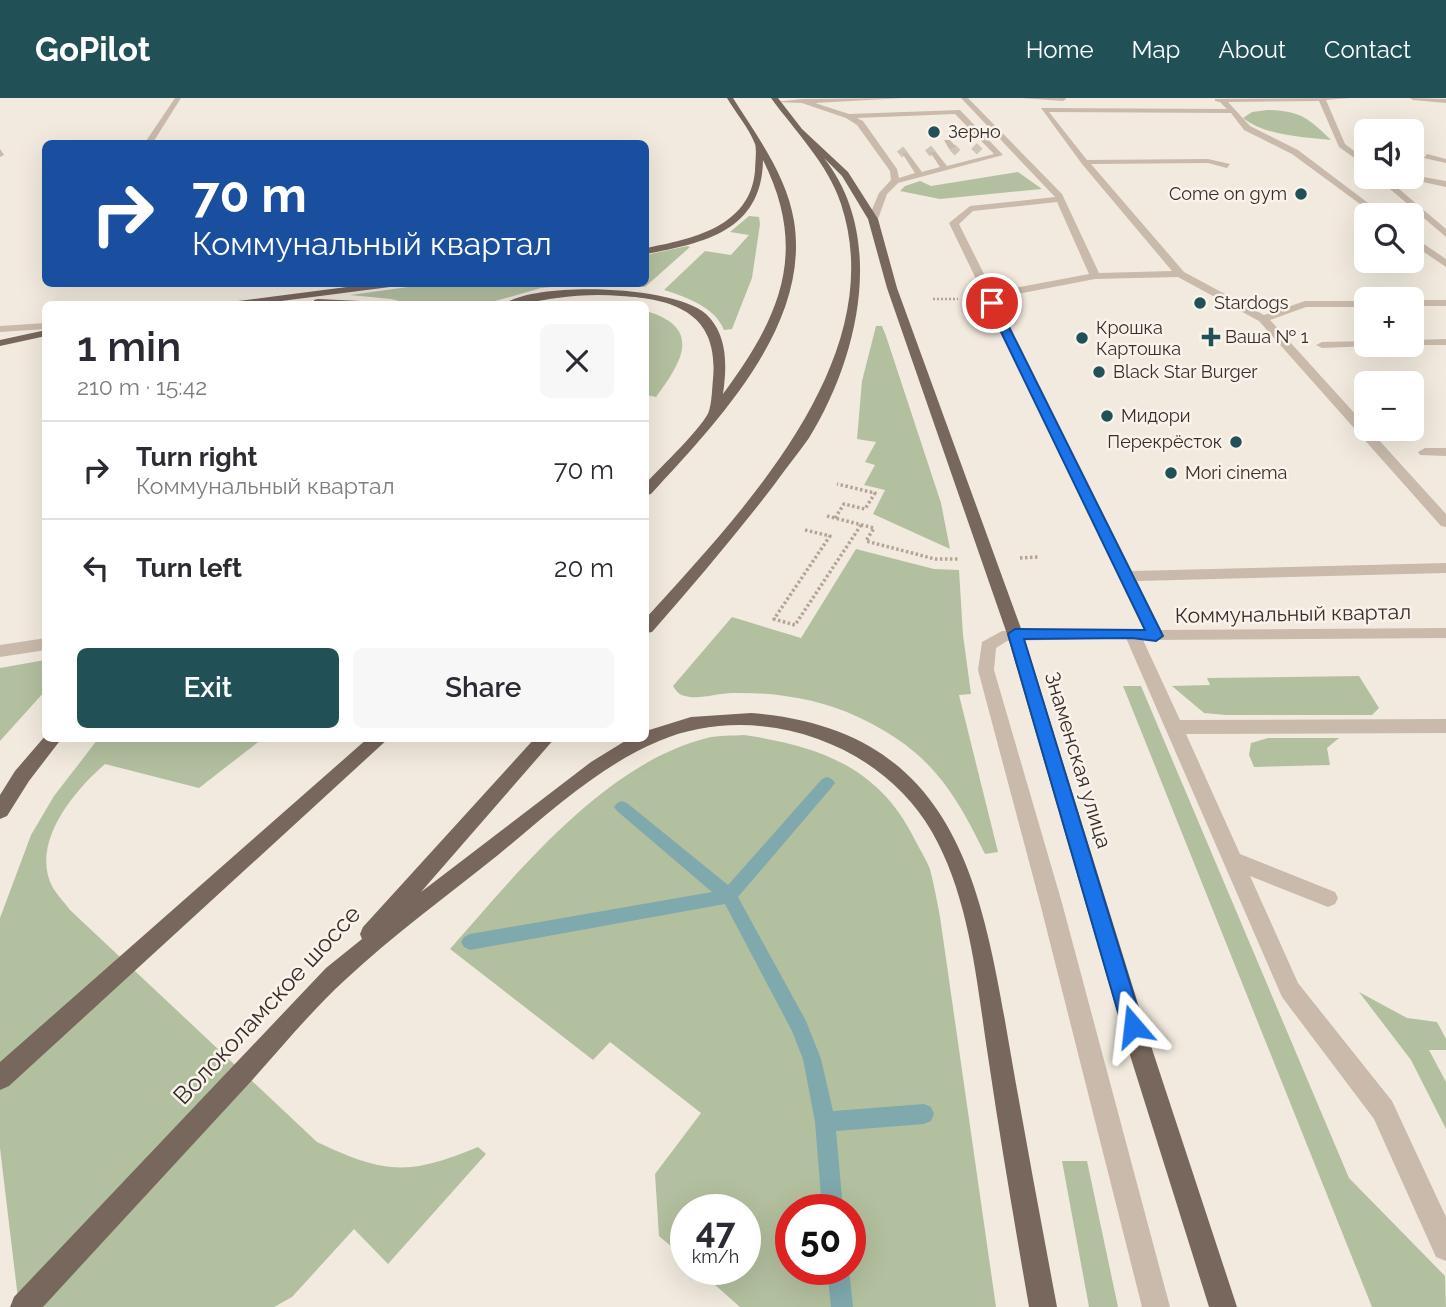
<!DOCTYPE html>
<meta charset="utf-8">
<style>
:root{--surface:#fff;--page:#f7f7f7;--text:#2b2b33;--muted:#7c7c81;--line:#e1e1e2;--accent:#215157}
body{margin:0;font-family:Raleway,sans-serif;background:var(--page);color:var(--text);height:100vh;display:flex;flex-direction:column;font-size:26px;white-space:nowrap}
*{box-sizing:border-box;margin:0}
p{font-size:23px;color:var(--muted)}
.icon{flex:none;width:38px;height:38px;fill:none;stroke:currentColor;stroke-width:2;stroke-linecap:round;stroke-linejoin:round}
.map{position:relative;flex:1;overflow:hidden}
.drawer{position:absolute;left:42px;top:203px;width:607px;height:441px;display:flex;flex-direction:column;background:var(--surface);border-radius:10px;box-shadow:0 7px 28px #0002}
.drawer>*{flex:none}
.top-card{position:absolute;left:42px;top:42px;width:607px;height:147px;border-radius:10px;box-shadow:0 7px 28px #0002;background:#1a4fa0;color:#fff;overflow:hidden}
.tools{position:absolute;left:1354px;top:21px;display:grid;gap:14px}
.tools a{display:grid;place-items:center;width:70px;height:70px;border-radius:10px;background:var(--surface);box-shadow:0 7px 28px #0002;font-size:35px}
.speed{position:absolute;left:670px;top:1096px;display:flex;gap:14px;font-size:35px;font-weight:700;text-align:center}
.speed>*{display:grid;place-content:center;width:91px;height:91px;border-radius:50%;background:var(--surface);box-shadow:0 7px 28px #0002;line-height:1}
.speed small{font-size:18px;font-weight:400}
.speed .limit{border:10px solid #d22;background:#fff;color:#111}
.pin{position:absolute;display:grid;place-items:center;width:60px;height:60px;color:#fff;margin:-30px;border:4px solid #fff;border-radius:50%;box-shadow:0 2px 7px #0007}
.me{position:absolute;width:77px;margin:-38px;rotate:343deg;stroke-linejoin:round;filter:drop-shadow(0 0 5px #0008)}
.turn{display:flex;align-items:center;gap:24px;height:147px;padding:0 35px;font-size:32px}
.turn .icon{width:91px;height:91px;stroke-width:2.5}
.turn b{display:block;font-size:49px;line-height:60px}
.round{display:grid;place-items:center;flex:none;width:74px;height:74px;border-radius:10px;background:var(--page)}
.head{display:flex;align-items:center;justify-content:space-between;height:119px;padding:0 35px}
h1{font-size:42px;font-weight:600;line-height:52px}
.primary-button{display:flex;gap:14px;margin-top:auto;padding:14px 35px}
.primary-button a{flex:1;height:80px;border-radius:10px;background:var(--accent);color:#fff;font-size:28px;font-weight:600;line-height:80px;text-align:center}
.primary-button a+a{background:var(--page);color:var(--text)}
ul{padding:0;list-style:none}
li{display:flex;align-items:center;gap:21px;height:98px;padding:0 35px;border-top:2px solid var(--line)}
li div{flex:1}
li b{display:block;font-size:26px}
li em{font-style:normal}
header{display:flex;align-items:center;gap:42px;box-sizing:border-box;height:98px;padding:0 35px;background:var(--accent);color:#fff}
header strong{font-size:33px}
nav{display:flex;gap:38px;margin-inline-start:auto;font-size:24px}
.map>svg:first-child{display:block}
.green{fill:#b3c09f;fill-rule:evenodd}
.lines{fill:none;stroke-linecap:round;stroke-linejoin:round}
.stream{fill:#7fa9ad;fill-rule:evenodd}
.minor-tunnel{stroke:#cdc5ba;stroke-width:8;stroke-dasharray:8 3.5;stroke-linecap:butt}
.path-far1{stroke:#b5a495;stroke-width:2.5;stroke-dasharray:2 2;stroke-linecap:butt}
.path{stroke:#b5a495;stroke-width:3.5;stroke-dasharray:2.5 2.5;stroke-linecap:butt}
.minor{fill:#c9baab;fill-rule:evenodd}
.major{fill:#78675c;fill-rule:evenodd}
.route{fill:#1a73e8;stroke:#114b97;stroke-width:2}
.poi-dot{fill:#215157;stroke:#f9f3eb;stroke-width:2.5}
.labels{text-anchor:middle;stroke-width:5;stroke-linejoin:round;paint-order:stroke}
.far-poi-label{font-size:18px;fill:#372f2a;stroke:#f9f3eb;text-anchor:start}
.street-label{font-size:21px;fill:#372f2a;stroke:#f9f3eb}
.near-street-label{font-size:24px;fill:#372f2a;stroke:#f9f3eb}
</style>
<header>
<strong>GoPilot</strong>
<nav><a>Home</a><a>Map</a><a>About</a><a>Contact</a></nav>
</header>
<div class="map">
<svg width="1446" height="1209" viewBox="0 0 1446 1209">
<rect width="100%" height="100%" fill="#f2eade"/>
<!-- green -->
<path class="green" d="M1267,12C1301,13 1308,20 1331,42C1303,39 1266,38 1243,20L1252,14Z
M1018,74L1042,91L940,101L900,93L905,88L920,83L931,88Z
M749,118L759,119L760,126L752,180L732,231L724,232C715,209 686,199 664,192L705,153L731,157L749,137L730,134Z
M687,148L690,149L645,189L614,186H646V157Z
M430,186H582L541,190L485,206H411L391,201L350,197Z
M646,213C704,230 681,265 656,299L646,297Z
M876,228H882L886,238L941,405L950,451L873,416L885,392L864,387L875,367L865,364L876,344L857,341L862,283Z
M856,451L934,471L959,472L963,537L971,596L959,597L998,754L985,756C953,690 927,651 858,619C820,601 774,594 733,595C718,595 699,602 685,598C679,597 676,593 673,588L732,519L801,540Z
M45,562V593L0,643V570Z
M1359,578L1379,610L1372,617H1226L1204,615L1172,588L1210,587L1207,580Z
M1123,588H1141L1349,1080L1445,1178L1446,1209H1372Z
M744,637C820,648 880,670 915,742C920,752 926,761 930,771C934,787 937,803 940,819L996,1209H740L697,1171H746V1111H686V1161L659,1138L655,1076L701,1015L610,944L593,962L450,851C518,774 604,666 707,640C719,637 732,638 744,637ZM791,1111H850V1171H791Z
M1268,640H1339L1327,650L1330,667L1254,669L1249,657L1251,645Z
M98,641H262L199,690L105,666C74,693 29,746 53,790C58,798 65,805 70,812L317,1044C385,1076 408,1078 478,1049L486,1056L388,1166L354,1131L292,1199L274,1209H19L0,1050V820L31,737L54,698Z
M1359,894L1407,920L1437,924L1446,941V952H1429L1446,984V1031L1411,962Z
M1087,1063L1118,1209H1089L1062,1063Z"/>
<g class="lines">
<!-- stream -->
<path class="stream" d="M827,679L832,681L835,685L832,689L738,799L806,923L821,961L833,1013L924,1006L931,1009L934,1016L931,1023L924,1026L836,1033L843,1111H822L815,1024L803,961L792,933L725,806L470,852L464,849L461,844L464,839L470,836L712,794L617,713L614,709L617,705L622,703L627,705L728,787L822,681Z
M827,1171H849L853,1209H831Z"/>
<!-- minor-tunnel -->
<path class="minor-tunnel" d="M974,48L980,54
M952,49L958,55
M928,50L933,56
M900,51L905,57"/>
<!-- path-far1 -->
<path class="path-far1" d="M933,201H958"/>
<!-- path -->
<path class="path" d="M827,418L874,430L866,443L935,461H958
M835,420L844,406L865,411L875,395L837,386
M805,432L830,438L774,521L795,527L861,427
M1020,460L1039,459"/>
<!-- minor -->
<path class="minor" d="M175,0H181L152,46H144Z
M904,0L815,5L849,16L960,12L1003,57L898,85L887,96L878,121L873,124L868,121L879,95L891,82L890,73L857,27L846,20L802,5L775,4L802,1ZM955,16L994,56L947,68L936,54H930L940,69L922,74L908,55H902L915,75L899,80L897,71L863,23L857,20Z
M961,0H968L1062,96L1099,175L1172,173L1082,66L1041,10L1227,11L1220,4L1215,3V1L1349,0L1326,2L1345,46L1367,63V69L1339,49L1319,3L1228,4L1250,28L1298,52L1384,117H1375L1292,56L1244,32L1231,15L1049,14L1087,62L1208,61L1230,66L1227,70L1208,65L1091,66L1184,174L1264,217L1305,203H1367V209H1306L1270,222L1446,416V429L1441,428L1259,223L1178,179L1095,181L996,200L1132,473L1446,465V475L1137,483L1161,532L1446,530V540L1143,542L1180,622L1446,621V635L1186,636L1240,756L1335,794L1338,800L1335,806L1328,809L1250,778L1298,885L1392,1003L1446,1119V1163L1436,1159L1374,1021L1282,899L1126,540L1007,543L996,550L994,572L1062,805L1170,1209H1142L1040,805L978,572L982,544L1002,533L1145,531L949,125L970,108L1055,99ZM1057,104L1089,176L993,194L959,126L973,113Z
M1021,0H1066V1L1063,3Z
M1410,0L1446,1V5L1413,2Z
M944,42H950L956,49L949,51Z
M0,51L4,57L0,59Z
M1427,56L1446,61V65L1424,60Z
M1412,77L1446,83V89L1409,81Z
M1376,79H1385L1446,131V139Z
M1412,138L1446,161V169L1412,146Z
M1412,202H1446V208H1412Z
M46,225V231L0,234V228Z
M1446,241V247H1408H1412V242Z
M1367,243V247L1371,248L1322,250L1316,247L1322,244Z
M1425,350H1446V358L1420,357L1418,354Z
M46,540V552L0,559V547Z"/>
<!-- major -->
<path class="major" d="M727,0H733C757,38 787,78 794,123C811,228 716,325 651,396L646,397V385C658,372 705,327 709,313C712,303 712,291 713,281C719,217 677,201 621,198C600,196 578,197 557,200C539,202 521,208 504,206C537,183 674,187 706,216C728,237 727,268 723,296C780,219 809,154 763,62C762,133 704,145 646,156V150C692,141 750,129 755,73C755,65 757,53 755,46C749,30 735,14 727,0Z
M771,0H778L802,31L848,74L878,121L897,190L1023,536L1153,954L1237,1209H1209L1129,954L1007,536L887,190L868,121L842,78L824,60C887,140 858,261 809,340C798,356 785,371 774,387C735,438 694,486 652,534L646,535V520C740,416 892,261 841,106C828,66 795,33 771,0Z
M370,186H395L390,189L258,206H233L238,203Z
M318,201L360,203L365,206H314V202Z
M46,232V238L0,248V242Z
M751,615C964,632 983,797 1013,969C1027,1049 1042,1129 1057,1209H1029C1015,1128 1001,1046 989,965C977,889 971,802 932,734C880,643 756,602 659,643C599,668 548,716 498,757C447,798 393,837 345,882C309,915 277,955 244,991C177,1064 110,1136 43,1209H10L14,1199L326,870L362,841L360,836L363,829L535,640H555L421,794L591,664L630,640H646V633L691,619Z
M46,637V640H62L29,683L7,718L0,721V697L15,673Z
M368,640H389L9,988L0,992V964Z"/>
</g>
<!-- route -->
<path class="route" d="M992,202L997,205L1163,538L1156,543L1132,540L1024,541L1143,928L1140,935L1133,938L1125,935L1122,928L1008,536L1015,531L1145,532L987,205Z"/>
<!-- markers -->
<g class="poi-dot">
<circle cx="934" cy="34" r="7"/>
<circle cx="1301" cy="96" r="7"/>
<circle cx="1200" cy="205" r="7"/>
<path d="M1207.5 228.5h7v7h7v7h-7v7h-7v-7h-7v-7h7z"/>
<circle cx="1082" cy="240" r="7"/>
<circle cx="1099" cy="274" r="7"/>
<circle cx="1107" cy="318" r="7"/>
<circle cx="1236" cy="344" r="7"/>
<circle cx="1171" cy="375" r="7"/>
</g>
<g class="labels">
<!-- far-poi labels -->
<g class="far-poi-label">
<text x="948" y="40">Зерно</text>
<text x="1287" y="102" text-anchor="end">Come on gym</text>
<text x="1214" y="211">Stardogs</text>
<text x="1096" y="236">Крошка<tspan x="1096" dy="21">Картошка</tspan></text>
<text x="1225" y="245">Ваша № 1</text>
<text x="1113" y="280">Black Star Burger</text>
<text x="1121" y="324">Мидори</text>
<text x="1222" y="350" text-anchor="end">Перекрёсток</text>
<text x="1185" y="381">Mori cinema</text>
</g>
<!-- street labels -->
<g class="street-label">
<text transform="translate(1293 516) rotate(-1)" y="7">Коммунальный квартал</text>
<text transform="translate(1078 662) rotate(73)" y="7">Знаменская улица</text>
</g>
<!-- near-street labels -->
<g class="near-street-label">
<text transform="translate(267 907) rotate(-47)" y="8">Волоколамское шоссе</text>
</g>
</g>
</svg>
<div class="tools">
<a><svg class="icon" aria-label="sound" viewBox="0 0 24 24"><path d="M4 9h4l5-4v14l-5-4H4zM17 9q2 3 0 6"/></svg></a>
<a><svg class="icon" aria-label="search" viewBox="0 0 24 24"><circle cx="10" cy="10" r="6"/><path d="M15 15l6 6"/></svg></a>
<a>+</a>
<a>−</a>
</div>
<div class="speed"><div>47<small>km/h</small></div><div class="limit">50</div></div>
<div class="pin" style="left:992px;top:205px;background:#d93025"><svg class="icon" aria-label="arrive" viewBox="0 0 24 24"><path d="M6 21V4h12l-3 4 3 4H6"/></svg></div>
<svg class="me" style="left:1133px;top:928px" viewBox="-20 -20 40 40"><path d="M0-17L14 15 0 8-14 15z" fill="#1a73e8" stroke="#fff" stroke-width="4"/></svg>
<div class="top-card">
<div class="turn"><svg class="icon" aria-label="right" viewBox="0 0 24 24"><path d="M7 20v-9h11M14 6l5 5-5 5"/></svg><div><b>70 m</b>Коммунальный квартал</div></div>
</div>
<section class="drawer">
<div class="head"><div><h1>1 min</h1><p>210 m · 15:42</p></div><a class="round"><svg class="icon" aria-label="close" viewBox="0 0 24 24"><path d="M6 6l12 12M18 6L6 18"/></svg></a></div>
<ul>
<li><svg class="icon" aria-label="right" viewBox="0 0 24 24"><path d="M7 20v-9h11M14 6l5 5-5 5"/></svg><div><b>Turn right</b><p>Коммунальный квартал</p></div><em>70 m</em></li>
<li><svg class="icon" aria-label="left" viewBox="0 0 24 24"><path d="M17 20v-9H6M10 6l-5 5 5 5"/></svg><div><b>Turn left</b></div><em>20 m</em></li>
</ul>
<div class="primary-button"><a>Exit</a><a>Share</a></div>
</section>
</div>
